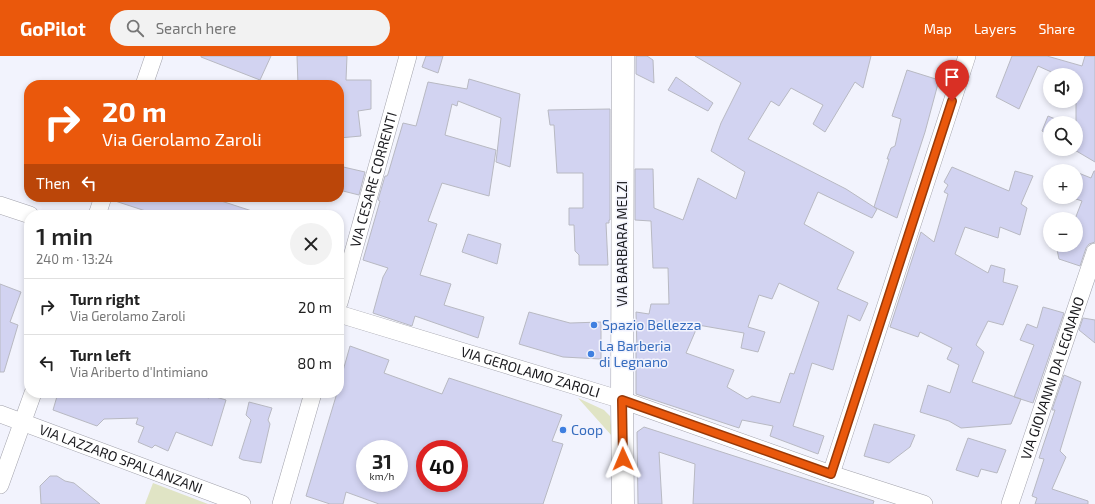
<!DOCTYPE html>
<meta charset="utf-8">
<style>
:root{--surface:#fff;--page:#f2f2f2;--text:#222;--muted:#767676;--line:#e0e0e0;--accent:#ea580c}
body{margin:0;font-family:"Exo 2",sans-serif;background:var(--page);color:var(--text);height:100vh;display:flex;flex-direction:column;font-size:15px;white-space:nowrap}
*{box-sizing:border-box;margin:0}
p{font-size:13px;color:var(--muted)}
.icon{flex:none;width:22px;height:22px;fill:none;stroke:currentColor;stroke-width:2;stroke-linecap:round;stroke-linejoin:round}
.map{position:relative;flex:1;overflow:hidden}
.panel{position:absolute;left:24px;top:154px;width:320px;height:188px;display:flex;flex-direction:column;background:var(--surface);border-radius:16px;box-shadow:0 2px 6px #0003}
.panel>*{flex:none}
.top-card{position:absolute;left:24px;top:24px;width:320px;height:122px;border-radius:16px;box-shadow:0 2px 6px #0003;background:#ea580c;color:#fff;overflow:hidden}
.fabs{position:absolute;left:1043px;top:12px;display:grid;gap:8px}
.fabs a{display:grid;place-items:center;width:40px;height:40px;border-radius:50%;background:var(--surface);box-shadow:0 2px 6px #0003;font-size:20px}
.speed{position:absolute;left:356px;top:384px;display:flex;gap:8px;font-size:20px;font-weight:700;text-align:center}
.speed>*{display:grid;place-content:center;width:52px;height:52px;border-radius:50%;background:var(--surface);box-shadow:0 2px 6px #0003;line-height:1}
.speed small{font-size:10px;font-weight:400}
.speed .limit{border:6px solid #d22;background:#fff;color:#111}
.pin{position:absolute;display:grid;place-items:center;width:34px;height:34px;color:#fff;margin:-41px -17px;border-radius:50% 50% 50% 0;rotate:-45deg;box-shadow:0 0 4px #0007}
.pin .icon{rotate:45deg}
.me{position:absolute;width:44px;margin:-22px;rotate:359deg;stroke-linejoin:round;filter:drop-shadow(0 0 3px #0008)}
.turn{display:flex;align-items:center;gap:14px;height:84px;padding:0 12px;font-size:18px}
.turn .icon{width:52px;height:52px;stroke-width:2.5}
.turn b{display:block;font-size:28px;line-height:34px}
.then{display:flex;align-items:center;height:38px;padding:0 12px;background:#0003;gap:8px;font-size:15px}
.round{display:grid;place-items:center;flex:none;width:42px;height:42px;border-radius:21px;background:var(--page)}
.overview{display:flex;align-items:center;justify-content:space-between;height:68px;padding:0 12px}
h1{font-size:24px;font-weight:600;line-height:30px}
ul{padding:0;list-style:none}
li{display:flex;align-items:center;gap:12px;height:56px;padding:0 12px;border-top:1px solid var(--line)}
li div{flex:1}
li b{display:block;font-size:15px}
li em{font-style:normal}
header{display:flex;align-items:center;gap:24px;box-sizing:border-box;height:56px;padding:0 20px;background:var(--accent);color:#fff}
header strong{font-size:19px}
nav{display:flex;gap:22px;margin-inline-start:auto;font-size:14px}
.search{width:280px;height:36px;background:var(--page);display:flex;align-items:center;gap:10px;box-sizing:border-box;padding:0 14px;border-radius:22px;color:var(--muted);font-size:15px}
.map>svg:first-child{display:block}
.green{fill:#e0e4c5}
.building{fill:#d2d3f1;stroke:#b8b9c2;fill-rule:evenodd}
.lines{fill:none;stroke-linecap:round;stroke-linejoin:round}
.street-casing{stroke:#a3a3ac;stroke-width:18}
.secondary-casing{stroke:#a3a3ac;stroke-width:23}
.street{stroke:#fff;stroke-width:17}
.secondary{stroke:#fff;stroke-width:22}
.route-casing{stroke:#983908;stroke-width:10}
.route{stroke:#ea580c;stroke-width:7}
.shop-dot{fill:#3f7fe0;stroke:#f2f3fd;stroke-width:1.5}
.labels{text-anchor:middle;stroke-width:3;stroke-linejoin:round;paint-order:stroke}
.street-label{font-size:14px;fill:#1a1a1e;stroke:#f2f3fd}
.shop-label{font-size:14px;fill:#366cbe;stroke:#f2f3fd;text-anchor:start}
</style>
<header>
<strong>GoPilot</strong>
<div class="search"><svg class="icon" aria-label="search" viewBox="0 0 24 24"><circle cx="10" cy="10" r="6"/><path d="M15 15l6 6"/></svg>Search here</div>
<nav><a>Map</a><a>Layers</a><a>Share</a></nav>
</header>
<div class="map">
<svg width="1095" height="448" viewBox="0 0 1095 448">
<rect width="100%" height="100%" fill="#f2f3fd"/>
<!-- green -->
<path class="green" d="M578,342L604,354L610,360L612,380Z
M153,427L208,448H145Z"/>
<!-- building -->
<path class="building" d="M201,0H271L260,24L201,1Z
M297,0H347L346,24H371V53L358,55L361,80L339,82V29H298Z
M426,0H443L438,17L422,11Z
M636,0H647L653,4L654,27L636,18Z
M695,0H871L863,32L855,26L825,76L813,68L823,49L791,32L779,50L771,45L748,83L846,133L877,153L872,162L818,136L804,168L854,196L837,233L868,247L860,265L848,259L833,314L812,307L793,370L824,380L818,398L770,380L773,370L742,364L739,372L636,338V295H637L636,256L649,258L651,248H669L668,212H653L651,165L635,164V113H653L654,152L683,164L698,122L736,143L745,116L711,95L721,67L741,27ZM779,227L819,246L794,318L790,317L780,347L752,340L747,343L727,331L734,314L686,297L698,269L744,277L741,292L758,296L765,276L748,271L759,239L772,243Z
M1012,0H1047L1082,10L1085,0H1095V106L1073,93H1076V19H1058L1038,10L1019,53L996,41Z
M907,14L939,24L925,76L897,162L874,151L889,103H887L891,92L895,90L901,63L892,60Z
M676,21L713,47L708,55L668,34Z
M469,23L520,38L510,111L496,106L501,62L458,45L457,50L452,48L445,79L496,94L489,140L442,127L428,165L437,168L420,219L451,228L444,249L484,261L478,282L415,260L412,270L373,257L383,221L388,212L363,204L380,145L378,144L385,120H387L388,118L403,67L416,70L428,26L467,33Z
M610,53V164H609V167H606L608,209H579V199L575,195L574,169H569V152H583V117H557L554,69H550L548,54Z
M1048,60L1065,67H1050V80L1042,75Z
M339,110L365,116L359,139L339,134Z
M952,111L1009,135L1015,115L1033,120L1021,148L1027,152L1020,179L1000,171L998,182L965,171L955,198L988,217L991,209L1005,213L1003,226L1018,230L1003,269L988,265L976,289L984,296L972,326L1021,343L1011,368L961,372L949,365L920,356L928,329L950,337L959,309L947,303L952,292L920,276L918,281L890,271L921,176L934,186L948,138L944,136L948,129L944,126Z
M1094,115H1095V186L1089,188L1086,192L1080,210L1059,203L1056,189H1076L1075,163L1082,145L1076,143V116L1091,122Z
M113,141H209L255,156V159H158L112,144Z
M468,178L501,188L497,208L462,196Z
M0,228L21,236L10,266L18,269L4,316H0Z
M1043,251L1064,257L1033,347L1014,341L1034,289L1020,284L1027,268L1037,272Z
M529,256L570,267L601,266V303L563,301L519,288Z
M1083,262L1095,264V287L1079,274Z
M350,290L389,304L384,317L442,338L449,322L562,359L552,385L563,388L543,448H379L346,436L343,448H330L306,440L337,337H339V329ZM365,393H399V427H365ZM425,393H459V427H425Z
M1064,319L1081,326L1060,395L1066,401L1052,433L1088,445V448H1035L1037,442L1032,440L1044,403L1039,402L1055,354H1052Z
M58,337H191L209,342V339L226,344L212,390L176,376L168,395L155,389L152,392L138,386L144,371L136,368L138,362L104,363L97,370L53,354Z
M249,346L272,352L268,364L270,368L261,407L243,404L239,402L251,364L246,359Z
M874,368L915,379L910,391L889,407L864,400Z
M644,371L874,445L873,448H693L695,408L659,396L662,448H638L637,376Z
M968,382L1006,394L997,417L981,413L978,421L956,414Z
M50,420H57L65,425L74,427L100,448H41L40,430Z"/>
<g class="lines">
<!-- street casing -->
<g class="street-casing">
<g id="street">
<path d="M144,29L154,0"/>
<path d="M0,149L30,159"/>
<path d="M97,159L103,141"/>
<path id="s1" d="M339,247L408,0"/>
<path id="s2" d="M339,258L622,344L831,418L924,448"/>
<path id="s3" d="M0,358L242,448"/>
<path d="M831,418L967,0"/>
<path d="M0,429L33,337"/>
<path d="M281,448L313,337"/>
<path id="s4" d="M1010,448L1095,196"/>
</g>
</g>
<!-- secondary casing -->
<g class="secondary-casing">
<path id="secondary" d="M623,0L622,344L623,448"/>
</g>
<!-- street -->
<use href="#street" class="street"/>
<!-- secondary -->
<use href="#secondary" class="secondary"/>
</g>
<g class="lines">
<!-- route casing -->
<g class="route-casing">
<path id="route" d="M623,403L622,344L831,418L952,45"/>
</g>
<!-- route -->
<use href="#route" class="route"/>
</g>
<!-- markers -->
<g class="shop-dot">
<circle cx="594" cy="269" r="4"/>
<circle cx="591" cy="298" r="4"/>
<circle cx="563" cy="374" r="4"/>
</g>
<g class="labels">
<!-- street labels -->
<g class="street-label">
<text dy="5" stroke="none"><textPath href="#s1" startOffset="128">VIA CESARE CORRENTI</textPath></text>
<text transform="translate(622 188) rotate(-90)" y="5">VIA BARBARA MELZI</text>
<text dy="5" stroke="none"><textPath href="#s2" startOffset="200">VIA GEROLAMO ZAROLI</textPath></text>
<text dy="5" stroke="none"><textPath href="#s4" startOffset="133">VIA GIOVANNI DA LEGNANO</textPath></text>
<text dy="5" stroke="none"><textPath href="#s3" startOffset="129">VIA LAZZARO SPALLANZANI</textPath></text>
</g>
<!-- shop labels -->
<g class="shop-label">
<text x="602" y="274">Spazio Bellezza</text>
<text x="599" y="295">La Barberia<tspan x="599" dy="16">di Legnano</tspan></text>
<text x="571" y="379">Coop</text>
</g>
</g>
</svg>
<div class="fabs">
<a><svg class="icon" aria-label="sound" viewBox="0 0 24 24"><path d="M4 9h4l5-4v14l-5-4H4zM17 9q2 3 0 6"/></svg></a>
<a><svg class="icon" aria-label="search" viewBox="0 0 24 24"><circle cx="10" cy="10" r="6"/><path d="M15 15l6 6"/></svg></a>
<a>+</a>
<a>−</a>
</div>
<div class="speed"><div>31<small>km/h</small></div><div class="limit">40</div></div>
<div class="pin" style="left:952px;top:45px;background:#d93025"><svg class="icon" aria-label="arrive" viewBox="0 0 24 24"><path d="M6 21V4h12l-3 4 3 4H6"/></svg></div>
<svg class="me" style="left:623px;top:403px" viewBox="-20 -20 40 40"><path d="M0-17L14 15 0 8-14 15z" fill="#ea580c" stroke="#fff" stroke-width="4"/></svg>
<div class="top-card">
<div class="turn"><svg class="icon" aria-label="right" viewBox="0 0 24 24"><path d="M7 20v-9h11M14 6l5 5-5 5"/></svg><div><b>20 m</b>Via Gerolamo Zaroli</div></div>
<div class="then">Then<svg class="icon" aria-label="left" viewBox="0 0 24 24"><path d="M17 20v-9H6M10 6l-5 5 5 5"/></svg></div>
</div>
<section class="panel">
<div class="overview"><div><h1>1 min</h1><p>240 m · 13:24</p></div><a class="round"><svg class="icon" aria-label="close" viewBox="0 0 24 24"><path d="M6 6l12 12M18 6L6 18"/></svg></a></div>
<ul>
<li><svg class="icon" aria-label="right" viewBox="0 0 24 24"><path d="M7 20v-9h11M14 6l5 5-5 5"/></svg><div><b>Turn right</b><p>Via Gerolamo Zaroli</p></div><em>20 m</em></li>
<li><svg class="icon" aria-label="left" viewBox="0 0 24 24"><path d="M17 20v-9H6M10 6l-5 5 5 5"/></svg><div><b>Turn left</b><p>Via Ariberto d'Intimiano</p></div><em>80 m</em></li>
</ul>
</section>
</div>
